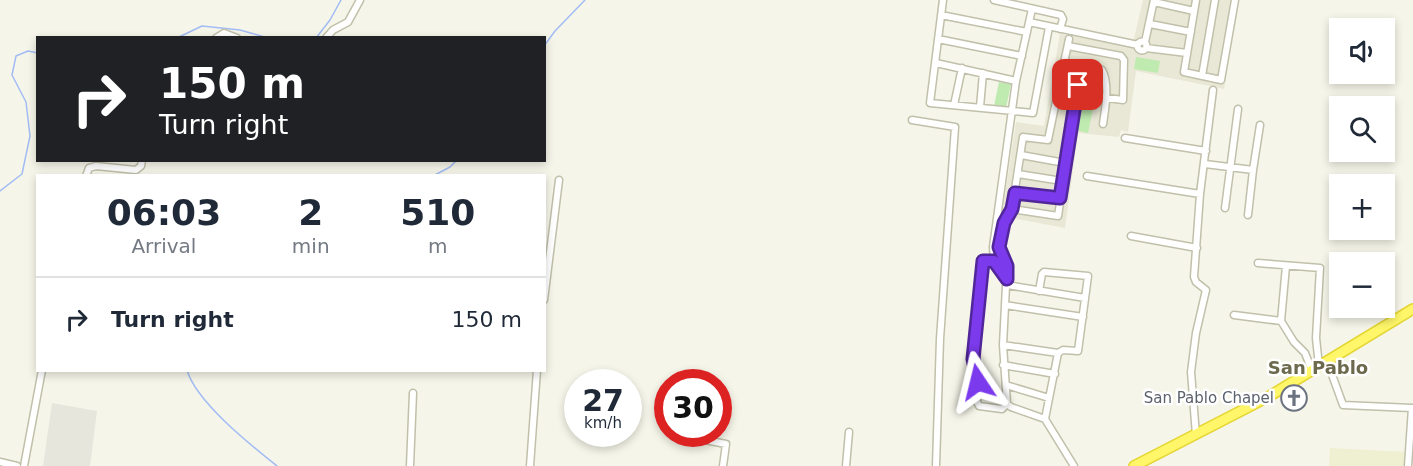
<!DOCTYPE html>
<meta charset="utf-8">
<style>
:root{--surface:#fff;--page:#f6f6f7;--text:#1f2937;--muted:#747a83;--line:#e0e1e3}
body{margin:0;font-family:"DejaVu Sans",sans-serif;background:var(--page);color:var(--text);height:100vh;display:flex;flex-direction:column;font-size:22px;white-space:nowrap}
*{box-sizing:border-box;margin:0}
p{font-size:20px;color:var(--muted)}
.icon{flex:none;width:33px;height:33px;fill:none;stroke:currentColor;stroke-width:2;stroke-linecap:round;stroke-linejoin:round}
.map{position:relative;flex:1;overflow:hidden}
.sheet{position:absolute;left:36px;top:174px;width:510px;height:198px;display:flex;flex-direction:column;background:var(--surface);border-radius:0px;box-shadow:0 3px 9px #0003}
.sheet>*{flex:none}
.hud{position:absolute;left:36px;top:36px;width:510px;height:126px;border-radius:0px;box-shadow:0 3px 9px #0003;background:#202124;color:#fff;overflow:hidden}
.tools{position:absolute;left:1329px;top:18px;display:grid;gap:12px}
.tools a{display:grid;place-items:center;width:66px;height:66px;border-radius:0px;background:var(--surface);box-shadow:0 3px 9px #0003;font-size:30px}
.speed{position:absolute;left:564px;top:369px;display:flex;gap:12px;font-size:30px;font-weight:700;text-align:center}
.speed>*{display:grid;place-content:center;width:78px;height:78px;border-radius:50%;background:var(--surface);box-shadow:0 3px 9px #0003;line-height:1}
.speed small{font-size:15px;font-weight:400}
.speed .limit{border:9px solid #d22;background:#fff;color:#111}
.pin{position:absolute;display:grid;place-items:center;width:51px;height:51px;color:#fff;margin:-26px;border-radius:12px;box-shadow:0 3px 9px #0006}
.me{position:absolute;width:66px;margin:-33px;rotate:350deg;stroke-linejoin:round;filter:drop-shadow(0 0 4px #0008)}
.turn{display:flex;align-items:center;gap:21px;height:126px;padding:0 24px;font-size:27px}
.turn .icon{width:78px;height:78px;stroke-width:2.5}
.turn b{display:block;font-size:42px;line-height:51px}
.eta{display:flex;justify-content:space-evenly;align-items:center;height:102px;text-align:center}
.eta b{font-size:36px;font-weight:700;line-height:42px}
ul{padding:0;list-style:none}
li{display:flex;align-items:center;gap:18px;height:84px;padding:0 24px;border-top:2px solid var(--line)}
li div{flex:1}
li b{display:block;font-size:22px}
li em{font-style:normal}
.map>svg:first-child{display:block}
.residential{fill:#e9e8d6}
.industrial{fill:#e7e6dd}
.education{fill:#efefd2}
.green{fill:#bfebb0}
.lines{fill:none;stroke-linecap:round;stroke-linejoin:round}
.stream{stroke:#a3bcf4;stroke-width:1.5}
.minor-casing{stroke:#c1c0aa;stroke-width:9}
.highway-casing{stroke:#e5d533;stroke-width:12}
.minor{stroke:#fff;stroke-width:6}
.highway{stroke:#fff769;stroke-width:9}
.route-casing{stroke:#51269a;stroke-width:15}
.route{stroke:#7c3aed;stroke-width:10}
.labels{text-anchor:middle;stroke-width:5;stroke-linejoin:round;paint-order:stroke}
.worship-label{font-size:15px;fill:#5b616d;stroke:#fff;text-anchor:end}
.quarter-label{font-size:18px;font-weight:bold;fill:#6c694d;stroke:#fff}
</style>
<div class="map">
<svg width="1413" height="466" viewBox="0 0 1413 466">
<rect width="100%" height="100%" fill="#f5f5e9"/>
<!-- residential -->
<path class="residential" d="M1143,0H1238L1224,89L1136,71L1128,132L1121,130L1119,137L1078,133L1065,228L1002,216L1016,122L1044,126L1060,34L1132,47Z"/>
<!-- industrial -->
<path class="industrial" d="M52,403L97,411L90,466H43Z"/>
<!-- education -->
<path class="education" d="M1330,448L1407,452L1406,466H1329Z"/>
<!-- green -->
<path class="green" d="M1136,57L1160,61L1158,73L1134,69Z
M999,82L1011,84L1006,108L994,106Z
M1081,107L1093,109L1088,133L1076,130Z"/>
<g class="lines">
<!-- stream -->
<path class="stream" d="M177,38L202,26L240,30L268,38
M316,38L330,20L341,0
M544,46L555,31L585,0
M433,176L450,167L457,160
M0,191L22,174L30,136L26,102L12,75L16,56L28,51L38,53
M187,370C196,402 252,446 277,466"/>
<!-- minor casing -->
<g class="minor-casing">
<path id="minor" d="M943,0L930,103L1033,113L1049,27
M994,0L1061,15L1063,19L1060,29
M1196,0L1184,72L1221,80L1235,0
M1154,2L1194,11
M941,15L1027,32
M1029,22L1138,45
M1150,24L1191,32
M216,38L224,33L237,38
M326,38L333,30L348,22L360,0
M938,39L1022,56
M1069,39L1048,140L1023,137L1012,209L1004,223L999,247L1007,266L1003,345L1007,404L1011,407L1045,419L1074,466
M1137.5 46a4.5 4.5 0 1 1 9 0a4.5 4.5 0 1 1-9 0Z
M1145,42L1154,0
M1146,48L1187,53
M936,63L1016,81
M1064,64L1102,70C1110,84 1105,109 1103,124
M1202,76L1215,0
M1060,79L1078,85L1092,96L1123,100L1124,60L1121,56L1068,46
M954,105L962,68
M980,107L983,73
M912,120L955,127L940,339L936,466
M1125,138L1206,151
M1021,155L1065,163
M1205,164L1253,170
M1018,174L1062,181
M86,176L89,168L96,166L136,170L141,166L142,160
M1087,176L1200,194
M1015,193L1060,198
M1225,208L1238,109
M1012,209L1058,216L1078,85
M1248,215L1253,170L1260,125
M1131,236L1197,248
M994,261H983L973,359L978,382L977,402L979,406L1002,409L1007,404
M1258,263L1320,268L1316,338L1319,366
M1286,266L1281,321L1294,342L1305,353L1312,371
M1007,279L994,261L993,247L1016,81L1032,9
M1007,285L1085,298
M544,300L559,180
M1005,305L1083,317
M1234,315L1281,321
M1003,345L1058,353L1063,350L1078,351L1088,276L1044,272L1042,274L1039,291
M1327,361L1343,405L1412,408L1408,466
M1003,365L1055,374
M1006,385L1049,398
M1045,419L1058,353
M705,434V440L726,444L723,466
M1196,435L1191,372L1196,333L1206,290L1196,282L1194,277L1200,194L1213,90
M0,462L17,466
M24,466L42,370
M410,466L413,393
M530,466L537,370
M846,466L849,432"/>
</g>
<!-- highway casing -->
<g class="highway-casing">
<path id="highway" d="M1134,466L1268,397L1413,309"/>
</g>
<!-- minor -->
<use href="#minor" class="minor"/>
<!-- highway -->
<use href="#highway" class="highway"/>
</g>
<g class="lines">
<!-- route casing -->
<g class="route-casing">
<path id="route" d="M978,382L973,359L983,261H994L1007,279V266L999,247L1004,223L1012,209L1015,193L1060,198L1078,85"/>
</g>
<!-- route -->
<use href="#route" class="route"/>
</g>
<!-- icons -->
<defs>
<g id="church-ring" transform="scale(1.35)"><circle r="9.5" fill="#fff" stroke="#6b7280" stroke-width="1.5"/><path d="M-1.2-6h2.4v3.5h3.3v2.4h-3.3V6h-2.4V-.1h-3.3v-2.4h3.3Z" fill="#6b7280"/></g>
</defs>
<g fill-rule="evenodd">
<use href="#church-ring" x="1294" y="398"/>
</g>
<g class="labels">
<!-- worship labels -->
<g class="worship-label">
<text x="1274" y="403">San Pablo Chapel</text>
</g>
<!-- quarter labels -->
<g class="quarter-label">
<text x="1318" y="374">San Pablo</text>
</g>
</g>
</svg>
<div class="tools">
<a><svg class="icon" aria-label="sound" viewBox="0 0 24 24"><path d="M4 9h4l5-4v14l-5-4H4zM17 9q2 3 0 6"/></svg></a>
<a><svg class="icon" aria-label="search" viewBox="0 0 24 24"><circle cx="10" cy="10" r="6"/><path d="M15 15l6 6"/></svg></a>
<a>+</a>
<a>−</a>
</div>
<div class="speed"><div>27<small>km/h</small></div><div class="limit">30</div></div>
<div class="pin" style="left:1078px;top:85px;background:#d93025"><svg class="icon" aria-label="arrive" viewBox="0 0 24 24"><path d="M6 21V4h12l-3 4 3 4H6"/></svg></div>
<svg class="me" style="left:978px;top:382px" viewBox="-20 -20 40 40"><path d="M0-17L14 15 0 8-14 15z" fill="#7c3aed" stroke="#fff" stroke-width="4"/></svg>
<div class="hud">
<div class="turn"><svg class="icon" aria-label="right" viewBox="0 0 24 24"><path d="M7 20v-9h11M14 6l5 5-5 5"/></svg><div><b>150 m</b>Turn right</div></div>
</div>
<section class="sheet">
<div class="eta">
<div><b>06:03</b><p>Arrival</p></div>
<div><b>2</b><p>min</p></div>
<div><b>510</b><p>m</p></div>
</div>
<ul>
<li><svg class="icon" aria-label="right" viewBox="0 0 24 24"><path d="M7 20v-9h11M14 6l5 5-5 5"/></svg><div><b>Turn right</b></div><em>150 m</em></li>
</ul>
</section>
</div>
